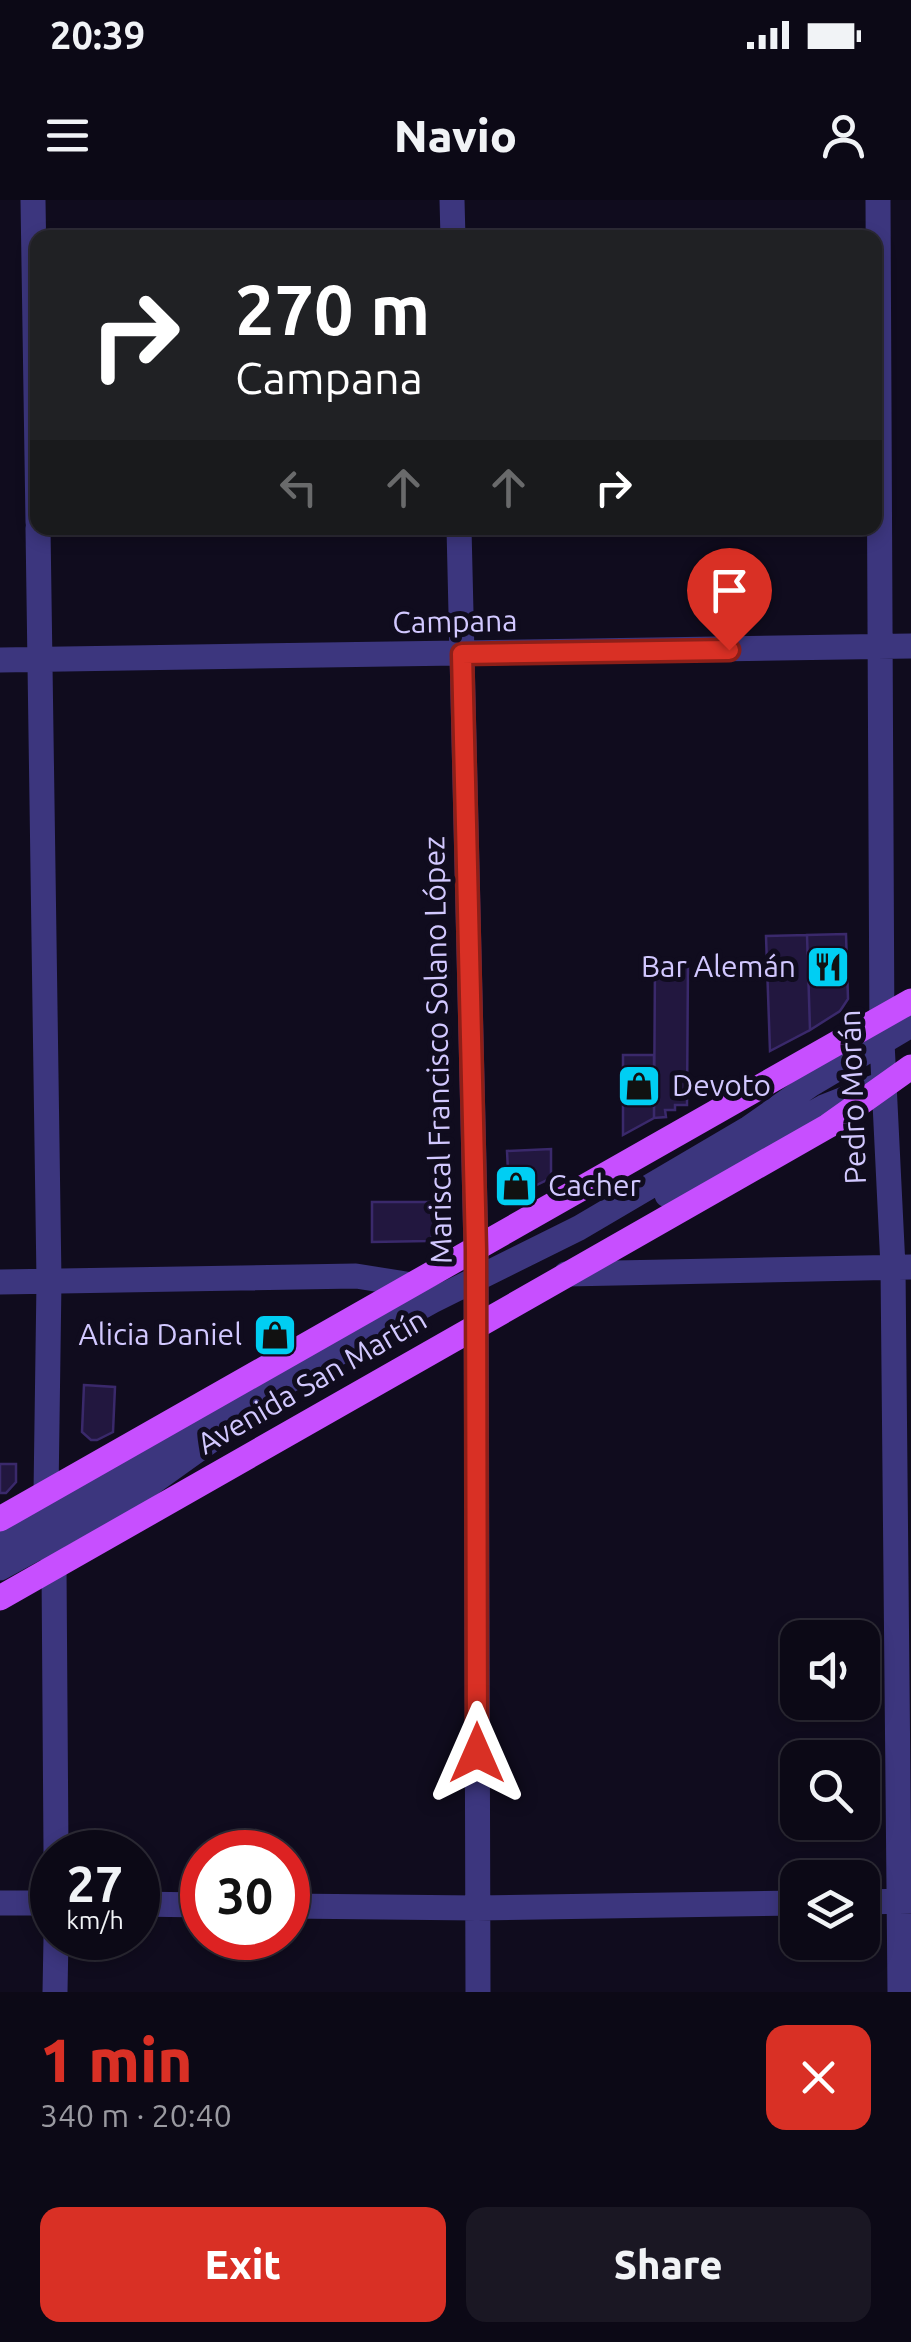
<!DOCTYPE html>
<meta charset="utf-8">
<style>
:root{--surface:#0c0916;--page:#1a1723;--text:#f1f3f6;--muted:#9a9aa1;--line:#2c2a35;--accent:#d93025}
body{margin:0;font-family:Ubuntu,sans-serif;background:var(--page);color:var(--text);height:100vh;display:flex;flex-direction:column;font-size:38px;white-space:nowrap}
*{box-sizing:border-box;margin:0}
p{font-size:32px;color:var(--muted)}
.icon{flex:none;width:55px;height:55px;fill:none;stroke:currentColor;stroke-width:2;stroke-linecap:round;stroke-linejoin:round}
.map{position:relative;height:1792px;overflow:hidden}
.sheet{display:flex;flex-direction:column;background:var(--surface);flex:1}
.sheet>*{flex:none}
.hud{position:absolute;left:30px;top:30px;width:852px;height:305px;border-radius:20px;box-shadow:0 5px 15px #0003,0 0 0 2px var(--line);background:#202124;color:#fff;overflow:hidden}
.tools{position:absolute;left:780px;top:1420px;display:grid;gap:20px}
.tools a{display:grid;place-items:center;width:100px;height:100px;border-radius:20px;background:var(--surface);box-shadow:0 5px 15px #0003,0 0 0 2px var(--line);font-size:50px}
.speed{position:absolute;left:30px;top:1630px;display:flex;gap:20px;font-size:50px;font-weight:700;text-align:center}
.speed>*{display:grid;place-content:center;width:130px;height:130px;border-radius:50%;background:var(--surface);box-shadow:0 5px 15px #0003,0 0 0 2px var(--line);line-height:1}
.speed small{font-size:25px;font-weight:400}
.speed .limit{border:15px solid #d22;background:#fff;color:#111}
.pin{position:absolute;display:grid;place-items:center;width:85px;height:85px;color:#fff;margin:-102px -42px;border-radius:50% 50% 50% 0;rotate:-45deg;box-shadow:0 0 10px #0007}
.pin .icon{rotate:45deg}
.me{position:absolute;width:110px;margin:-55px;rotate:0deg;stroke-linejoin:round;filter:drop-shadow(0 0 8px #0008)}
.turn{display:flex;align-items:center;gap:35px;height:210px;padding:0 40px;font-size:45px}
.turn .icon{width:130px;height:130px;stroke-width:2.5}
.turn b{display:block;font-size:70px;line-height:85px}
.lanes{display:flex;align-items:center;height:95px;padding:0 40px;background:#0003;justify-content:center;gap:50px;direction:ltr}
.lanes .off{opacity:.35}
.round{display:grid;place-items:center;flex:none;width:105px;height:105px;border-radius:20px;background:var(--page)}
.headline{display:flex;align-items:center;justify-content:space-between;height:170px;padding:0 40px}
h1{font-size:60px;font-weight:800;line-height:75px;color:var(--accent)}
.action{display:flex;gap:20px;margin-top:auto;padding:20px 40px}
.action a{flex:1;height:115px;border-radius:20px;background:var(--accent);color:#fff;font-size:40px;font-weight:800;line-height:115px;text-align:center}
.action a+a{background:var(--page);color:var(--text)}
.status{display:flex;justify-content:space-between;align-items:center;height:70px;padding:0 50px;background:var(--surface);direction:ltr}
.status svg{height:28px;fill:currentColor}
header{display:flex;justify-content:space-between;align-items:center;height:130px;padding:0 40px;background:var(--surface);font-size:45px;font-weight:800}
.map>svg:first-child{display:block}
.building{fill:#22173f;stroke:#3a296b;stroke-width:2.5}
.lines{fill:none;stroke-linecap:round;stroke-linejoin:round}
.minor{stroke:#3c367e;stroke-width:25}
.major{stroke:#c74fff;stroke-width:25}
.route-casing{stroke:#8d1f18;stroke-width:25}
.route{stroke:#d93025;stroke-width:18}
.labels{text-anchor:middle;stroke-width:10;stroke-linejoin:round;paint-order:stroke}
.street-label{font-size:30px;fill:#d2c8ff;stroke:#100c1e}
.poi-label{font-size:30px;fill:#d2c8ff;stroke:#100c1e;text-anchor:end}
</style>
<div class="status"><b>20:39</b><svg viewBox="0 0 49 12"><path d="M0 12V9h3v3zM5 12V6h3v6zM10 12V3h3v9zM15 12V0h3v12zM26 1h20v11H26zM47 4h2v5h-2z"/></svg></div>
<header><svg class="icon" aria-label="menu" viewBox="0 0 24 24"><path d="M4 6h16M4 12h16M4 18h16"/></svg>Navio<svg class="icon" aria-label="person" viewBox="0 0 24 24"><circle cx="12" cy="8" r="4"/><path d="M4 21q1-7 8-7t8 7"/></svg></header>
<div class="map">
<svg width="911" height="1792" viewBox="0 0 911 1792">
<rect width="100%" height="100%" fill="#100c1e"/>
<!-- building -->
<path class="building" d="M846,734L848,799L840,811L810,830L807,735Z
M807,735L810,830L770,851L766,736Z
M688,762L687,905H675V910H665L666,917L654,918L655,763Z
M623,855H654V918L623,935Z
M551,949V978L516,995L509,991L507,951Z
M372,1002H443V1023L428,1041L372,1042Z
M84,1185L115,1187L113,1232L97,1240H91L82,1232Z
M0,1264H16V1282L6,1293H0Z"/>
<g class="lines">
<!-- minor -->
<path class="minor" d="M33,0L38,322
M452,0L453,38
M878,0L882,842L893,1067L900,1792
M38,328L49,1081L46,1293L54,1367L56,1652
M459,328L476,1050L478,1792
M0,460L911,446
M667,995L824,907L875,887
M566,1074L911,1067
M0,1082L356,1076L412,1085
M0,1342L432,1101L579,1028L749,928L810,885L911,825
M0,1368L136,1294L210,1241
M862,1702L911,1701
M0,1703H52
M138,1704L202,1705
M288,1706L477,1708L798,1703
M55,1792L56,1738"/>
<!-- major -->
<path class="major" d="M0,1319L911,801
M0,1398L828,926L911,867"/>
</g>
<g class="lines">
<!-- route casing -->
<g class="route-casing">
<path id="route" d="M477,1553L476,1050L462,454L729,450"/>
</g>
<!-- route -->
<use href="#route" class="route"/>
</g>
<!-- icons -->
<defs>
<g id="restaurant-square" transform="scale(2.25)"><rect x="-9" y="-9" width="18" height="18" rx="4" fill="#00cef3" stroke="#100c1e"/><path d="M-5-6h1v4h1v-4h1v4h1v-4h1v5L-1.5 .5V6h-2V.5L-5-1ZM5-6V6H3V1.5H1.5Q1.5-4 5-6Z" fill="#111"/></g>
<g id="shop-square" transform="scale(2.25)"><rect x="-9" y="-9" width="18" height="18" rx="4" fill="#00cef3" stroke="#100c1e"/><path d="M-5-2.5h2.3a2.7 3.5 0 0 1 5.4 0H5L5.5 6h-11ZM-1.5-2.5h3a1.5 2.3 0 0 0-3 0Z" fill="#111"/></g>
</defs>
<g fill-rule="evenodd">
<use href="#restaurant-square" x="828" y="767"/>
<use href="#shop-square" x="639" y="886"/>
<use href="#shop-square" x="516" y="986"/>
<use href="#shop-square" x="275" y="1135"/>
</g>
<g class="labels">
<!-- street labels -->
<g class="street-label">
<text transform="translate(455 422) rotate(-1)" y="10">Campana</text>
<text transform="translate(438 850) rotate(-91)" y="10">Mariscal Francisco Solano López</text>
<text transform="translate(853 897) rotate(-92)" y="10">Pedro Morán</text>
<text transform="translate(312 1182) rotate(-30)" y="10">Avenida San Martín</text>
</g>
<!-- poi labels -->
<g class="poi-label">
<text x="796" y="777">Bar Alemán</text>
<text x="672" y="896" text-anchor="start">Devoto</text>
<text x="548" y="996" text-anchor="start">Cacher</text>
<text x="242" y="1145">Alicia Daniel</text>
</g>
</g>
</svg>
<div class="tools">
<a><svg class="icon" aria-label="sound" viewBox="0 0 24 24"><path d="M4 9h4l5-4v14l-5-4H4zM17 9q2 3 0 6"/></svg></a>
<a><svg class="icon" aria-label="search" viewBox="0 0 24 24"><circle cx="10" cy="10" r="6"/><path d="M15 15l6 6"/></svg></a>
<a><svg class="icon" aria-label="layers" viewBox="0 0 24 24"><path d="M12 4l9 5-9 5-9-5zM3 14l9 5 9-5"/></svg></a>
</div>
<div class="speed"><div>27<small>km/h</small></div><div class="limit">30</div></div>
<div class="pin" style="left:729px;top:450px;background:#d93025"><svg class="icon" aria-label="arrive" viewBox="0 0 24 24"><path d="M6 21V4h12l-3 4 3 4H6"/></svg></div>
<svg class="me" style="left:477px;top:1553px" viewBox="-20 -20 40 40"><path d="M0-17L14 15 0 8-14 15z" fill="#d93025" stroke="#fff" stroke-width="4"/></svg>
<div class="hud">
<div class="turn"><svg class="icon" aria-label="right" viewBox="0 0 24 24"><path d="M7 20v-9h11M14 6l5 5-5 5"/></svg><div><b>270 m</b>Campana</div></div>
<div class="lanes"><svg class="icon off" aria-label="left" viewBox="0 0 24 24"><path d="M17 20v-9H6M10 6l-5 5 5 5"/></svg><svg class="icon off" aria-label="ahead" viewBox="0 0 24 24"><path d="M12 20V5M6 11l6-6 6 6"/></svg><svg class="icon off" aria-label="ahead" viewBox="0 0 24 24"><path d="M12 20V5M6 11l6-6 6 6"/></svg><svg class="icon" aria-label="right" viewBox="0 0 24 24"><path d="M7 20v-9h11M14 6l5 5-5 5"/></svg></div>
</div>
</div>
<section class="sheet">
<div class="headline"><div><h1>1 min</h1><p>340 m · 20:40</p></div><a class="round" style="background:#d93025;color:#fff"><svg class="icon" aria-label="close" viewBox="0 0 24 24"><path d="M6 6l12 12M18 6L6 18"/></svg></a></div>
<div class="action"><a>Exit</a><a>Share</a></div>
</section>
